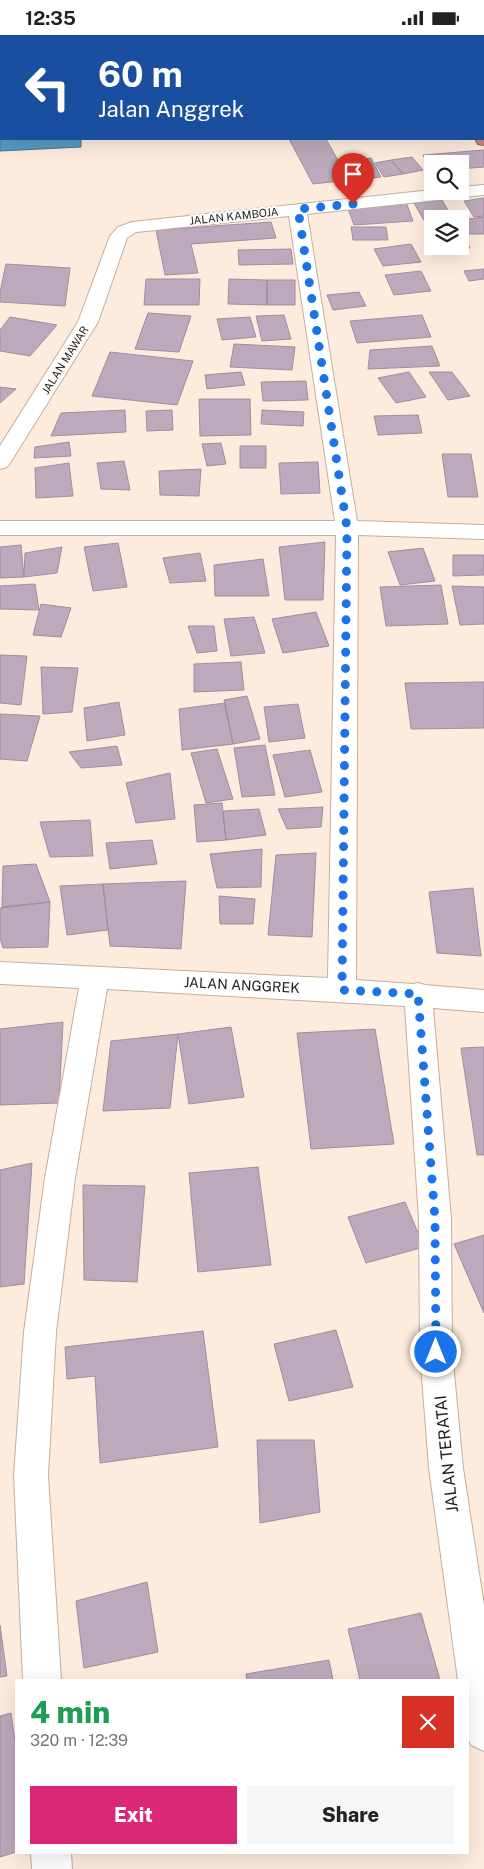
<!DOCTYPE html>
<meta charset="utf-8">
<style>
:root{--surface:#fff;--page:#f6f6f6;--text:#222;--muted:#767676;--accent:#db2777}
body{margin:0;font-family:"Public Sans",sans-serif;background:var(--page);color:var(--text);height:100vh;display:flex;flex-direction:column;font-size:19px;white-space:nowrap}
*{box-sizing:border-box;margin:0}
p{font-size:16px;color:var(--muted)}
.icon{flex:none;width:28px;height:28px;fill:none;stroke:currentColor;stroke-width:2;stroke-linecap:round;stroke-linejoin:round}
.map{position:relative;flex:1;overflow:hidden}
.drawer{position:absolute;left:15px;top:1644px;width:454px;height:175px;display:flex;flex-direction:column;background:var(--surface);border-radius:0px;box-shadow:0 5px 20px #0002}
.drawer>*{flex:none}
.top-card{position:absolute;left:0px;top:0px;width:485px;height:105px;box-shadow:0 5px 20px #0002;background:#1a4fa0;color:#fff;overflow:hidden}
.tools{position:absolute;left:424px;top:120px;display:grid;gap:10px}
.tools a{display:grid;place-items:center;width:45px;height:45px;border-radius:0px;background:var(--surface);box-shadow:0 5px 20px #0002;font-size:25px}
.pin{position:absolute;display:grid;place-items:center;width:42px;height:42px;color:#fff;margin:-51px -21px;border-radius:50% 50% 50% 0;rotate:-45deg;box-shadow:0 0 5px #0007}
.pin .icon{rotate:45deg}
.me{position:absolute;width:55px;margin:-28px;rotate:0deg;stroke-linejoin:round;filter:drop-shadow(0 0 4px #0008)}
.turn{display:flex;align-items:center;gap:18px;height:105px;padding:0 15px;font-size:22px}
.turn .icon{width:65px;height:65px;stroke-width:2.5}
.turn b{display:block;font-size:35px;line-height:42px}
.round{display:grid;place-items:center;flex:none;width:52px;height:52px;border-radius:0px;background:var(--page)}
.overview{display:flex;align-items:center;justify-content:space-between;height:85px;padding:0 15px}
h1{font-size:30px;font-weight:800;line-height:38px;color:#1e9e55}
.button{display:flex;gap:10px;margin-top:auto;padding:10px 15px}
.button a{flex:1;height:58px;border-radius:0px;background:var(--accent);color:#fff;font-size:20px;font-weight:800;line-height:58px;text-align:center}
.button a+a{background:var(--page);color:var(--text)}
.status{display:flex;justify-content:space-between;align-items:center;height:35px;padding:0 25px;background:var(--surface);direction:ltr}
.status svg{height:14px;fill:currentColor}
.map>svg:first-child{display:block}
.water{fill:#549cc2;stroke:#46768f}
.building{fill:#bca9bb;stroke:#9f8d9e}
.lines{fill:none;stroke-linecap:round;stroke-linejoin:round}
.street-casing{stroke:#c2af9e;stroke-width:2}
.highway-casing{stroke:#935e5d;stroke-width:2}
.street{fill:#fff;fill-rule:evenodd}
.highway{fill:#ce8182;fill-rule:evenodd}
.route{stroke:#1a73e8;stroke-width:9;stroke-dasharray:0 16.2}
.labels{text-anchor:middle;stroke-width:4;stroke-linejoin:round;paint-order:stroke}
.far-street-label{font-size:11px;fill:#251e18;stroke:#fdfdfd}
.street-label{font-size:14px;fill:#251e18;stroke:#fdfdfd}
.near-street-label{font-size:16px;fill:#251e18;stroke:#fdfdfd}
</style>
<div class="status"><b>12:35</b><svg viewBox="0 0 49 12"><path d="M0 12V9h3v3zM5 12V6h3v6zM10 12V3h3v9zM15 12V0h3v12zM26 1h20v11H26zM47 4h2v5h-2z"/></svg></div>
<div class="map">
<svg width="484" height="1834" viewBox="0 0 484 1834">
<rect width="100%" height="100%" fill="#fdecde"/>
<!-- water -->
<path class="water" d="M0,0L71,1H1V104H81V112L0,116Z"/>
<!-- building -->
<path class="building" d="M337,0H375L376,1H324Z
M433,0H484V16V1Z
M289,104H326L349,145L313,149Z
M484,115V132L460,134V129H432V137L423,120Z
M412,122L423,135L403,139L391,125Z
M371,123L381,142L352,145L340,127Z
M391,125L403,139L384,142L375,128Z
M484,163V181L474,182L464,166Z
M442,165L453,184H432V188L426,189L414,168Z
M406,167L413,186L354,190L347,171Z
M484,182V199H463L460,194V185Z
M271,187L276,203L191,209L198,238L165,240L156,195Z
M351,192H386L388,205H353Z
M460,199H463L470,213L431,217L424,203L432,202V211H460Z
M411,209L421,227L383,231L374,214Z
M291,214L293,229L239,230L238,215Z
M6,229L70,233L65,271L0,267V257Z
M484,234V244L469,246L464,236Z
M421,236L431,256L394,260L385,240Z
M146,244H200L199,270H144Z
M229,244L267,245V270L228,269Z
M267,245H295V270H267Z
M359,257L366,271L333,275L327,260Z
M148,278L191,281L179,317L135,314Z
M284,280L291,304L262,306L256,281Z
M422,280L431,302L357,308L350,286Z
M10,282L57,290L30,321L0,316V295Z
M250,282L256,302L222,305L217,284Z
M234,309L295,312L292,335L230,332Z
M432,311L440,331L368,334L370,315Z
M110,317L193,326L177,370L92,361Z
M241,337L245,350L207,354L205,340Z
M409,337L426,362L396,368L378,343Z
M429,337H452L470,361L448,365Z
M306,346L308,365L263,366L261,347Z
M0,352L16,354L0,368Z
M199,364H250L251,400L200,401Z
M125,375L126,397L51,401L61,378Z
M172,375L173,395L147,396L146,376Z
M262,375L304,377L303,391L261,389Z
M418,380L422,398L378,400L374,381Z
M69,407L71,421L34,423L35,412Z
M221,408L226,429L207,431L202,409Z
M240,411H266V433H240Z
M442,419H471L478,462H448Z
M124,426L130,455L101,454L97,428Z
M318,427L320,458L281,459L279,428Z
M69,428L73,461L36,463L35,433Z
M201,434L199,461L160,460L159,436Z
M325,507L323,565H285L279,512Z
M118,508L127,552L93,556L84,512Z
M21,510L24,542L0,543V512Z
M62,512L57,538L24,542L25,518Z
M423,513L435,546L400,550L388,517Z
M200,518L206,546L170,548L163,523Z
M453,520H484V540L453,541Z
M263,524L269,561H215L214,530Z
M35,549L39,575L0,574V551Z
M441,550L448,589L386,591L380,552Z
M452,551L484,552V589L460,590Z
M41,569L71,573L61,602L33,600Z
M316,577L329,611L283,618L272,584Z
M254,582L265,618L231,621L224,584Z
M188,591H214L217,616L197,618Z
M0,620L27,621L21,670L0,668Z
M241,627L244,655L194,657V629Z
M41,632L78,633L72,677L43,679Z
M484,647V693L411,694L405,648Z
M247,661L260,704L233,709L224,665Z
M119,667L125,700L87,706L84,673Z
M225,668L233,709L182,715L179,674Z
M298,669L305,703L269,707L264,672Z
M0,679L40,681L27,726L0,724Z
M265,710L275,760L242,762L234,713Z
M117,711L122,730L81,733L69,717Z
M217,714L233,764L206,768L191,718Z
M310,715L322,757L285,762L273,720Z
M170,738L175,784L136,788L126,748Z
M222,768L226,805L197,807L194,770Z
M323,772L321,792L287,794L278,774Z
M259,774L266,800L226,805L223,776Z
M90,785L93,821L50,822L40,787Z
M152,805L157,829L110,834L106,808Z
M262,814L261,852L217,853L210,819Z
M316,818L312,902L268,900L276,820Z
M36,829L50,867L2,872L3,831Z
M186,846L181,914L110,911L103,849Z
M103,849L108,895L67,900L60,851Z
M473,853L481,921L437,918L429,857Z
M219,861L255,864L253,889H220Z
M50,867L48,912L3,913L0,903V873Z
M63,987L59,1068L0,1070V994Z
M231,992L244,1062L189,1069L178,999Z
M375,994L394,1109L311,1114L297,998Z
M178,999L170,1073L103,1076L111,1006Z
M484,1012V1120H477L461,1013Z
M32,1128L24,1249L0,1252V1135Z
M258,1132L271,1230L198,1237L189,1138Z
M83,1150L145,1151L137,1247L84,1245Z
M405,1167L424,1212L366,1228L348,1182Z
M484,1200V1278L454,1209Z
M336,1295L353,1352L289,1366L274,1309Z
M203,1296L218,1412L100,1428L95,1341L67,1344L65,1312Z
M257,1405H314L320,1477L260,1488Z
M147,1547L158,1617L84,1633L76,1566Z
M421,1578L440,1645H360L348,1594Z
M0,1590L7,1641L0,1642Z
M329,1625L333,1645H247L246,1639Z
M11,1678L16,1713V1817L0,1822V1681Z"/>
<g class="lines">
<!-- street casing -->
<g class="street-casing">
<path id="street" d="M484,150V160L307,179L357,486L484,490V504L358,500L356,945L413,949L418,948L425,950L484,955V977L433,973L451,1184L452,1317L463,1433L484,1571V1716L471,1710L468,1703V1645H458L429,1433L420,1317L419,1184L405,971L107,954L75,1143L56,1297L48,1440L61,1645H23L14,1440L24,1297L45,1143L79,953L0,949V927L328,943L336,500H0V486H335L289,181L136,197L127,203L98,287L10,428L7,432L0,434V411L78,287L110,201L118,192L132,187L432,155L460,156V152Z
M31,1818H71L72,1834H32Z"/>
</g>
<!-- highway casing -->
<g class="highway-casing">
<path id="highway" d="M375,0H391L392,1H376Z
M484,99V110L478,109L475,104H484Z"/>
</g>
<!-- street -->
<use href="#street" class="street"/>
<!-- highway -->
<use href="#highway" class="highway"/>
</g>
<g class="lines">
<!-- route -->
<path class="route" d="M353,169L298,174L347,493L342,955L418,959L435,1184L436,1317"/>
</g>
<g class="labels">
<!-- far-street labels -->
<g class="far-street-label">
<text transform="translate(234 181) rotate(-6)" y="4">JALAN KAMBOJA</text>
<text transform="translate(65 325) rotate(-58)" y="4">JALAN MAWAR</text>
</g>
<!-- street labels -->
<g class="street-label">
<text transform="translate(242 950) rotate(3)" y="5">JALAN ANGGREK</text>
</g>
<!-- near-street labels -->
<g class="near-street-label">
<text transform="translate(446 1419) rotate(-96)" y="6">JALAN TERATAI</text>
</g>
</g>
</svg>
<div class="tools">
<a><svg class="icon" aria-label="search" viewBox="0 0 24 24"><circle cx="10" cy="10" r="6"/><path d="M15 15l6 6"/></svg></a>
<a><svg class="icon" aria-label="layers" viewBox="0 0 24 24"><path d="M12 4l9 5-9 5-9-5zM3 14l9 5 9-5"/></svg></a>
</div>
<div class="pin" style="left:353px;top:169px;background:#d93025"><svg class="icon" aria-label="arrive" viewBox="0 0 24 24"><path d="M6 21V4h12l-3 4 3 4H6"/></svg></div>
<svg class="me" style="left:436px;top:1317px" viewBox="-20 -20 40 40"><circle r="17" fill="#1a73e8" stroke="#fff" stroke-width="3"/><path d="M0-11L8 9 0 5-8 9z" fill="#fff"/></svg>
<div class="top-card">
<div class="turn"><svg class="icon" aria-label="left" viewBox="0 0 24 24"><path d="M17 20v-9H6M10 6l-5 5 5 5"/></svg><div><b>60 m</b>Jalan Anggrek</div></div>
</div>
<section class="drawer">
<div class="overview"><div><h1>4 min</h1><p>320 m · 12:39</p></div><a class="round" style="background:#d93025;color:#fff"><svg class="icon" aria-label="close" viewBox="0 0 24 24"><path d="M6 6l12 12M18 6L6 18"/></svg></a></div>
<div class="button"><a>Exit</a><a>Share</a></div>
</section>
</div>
